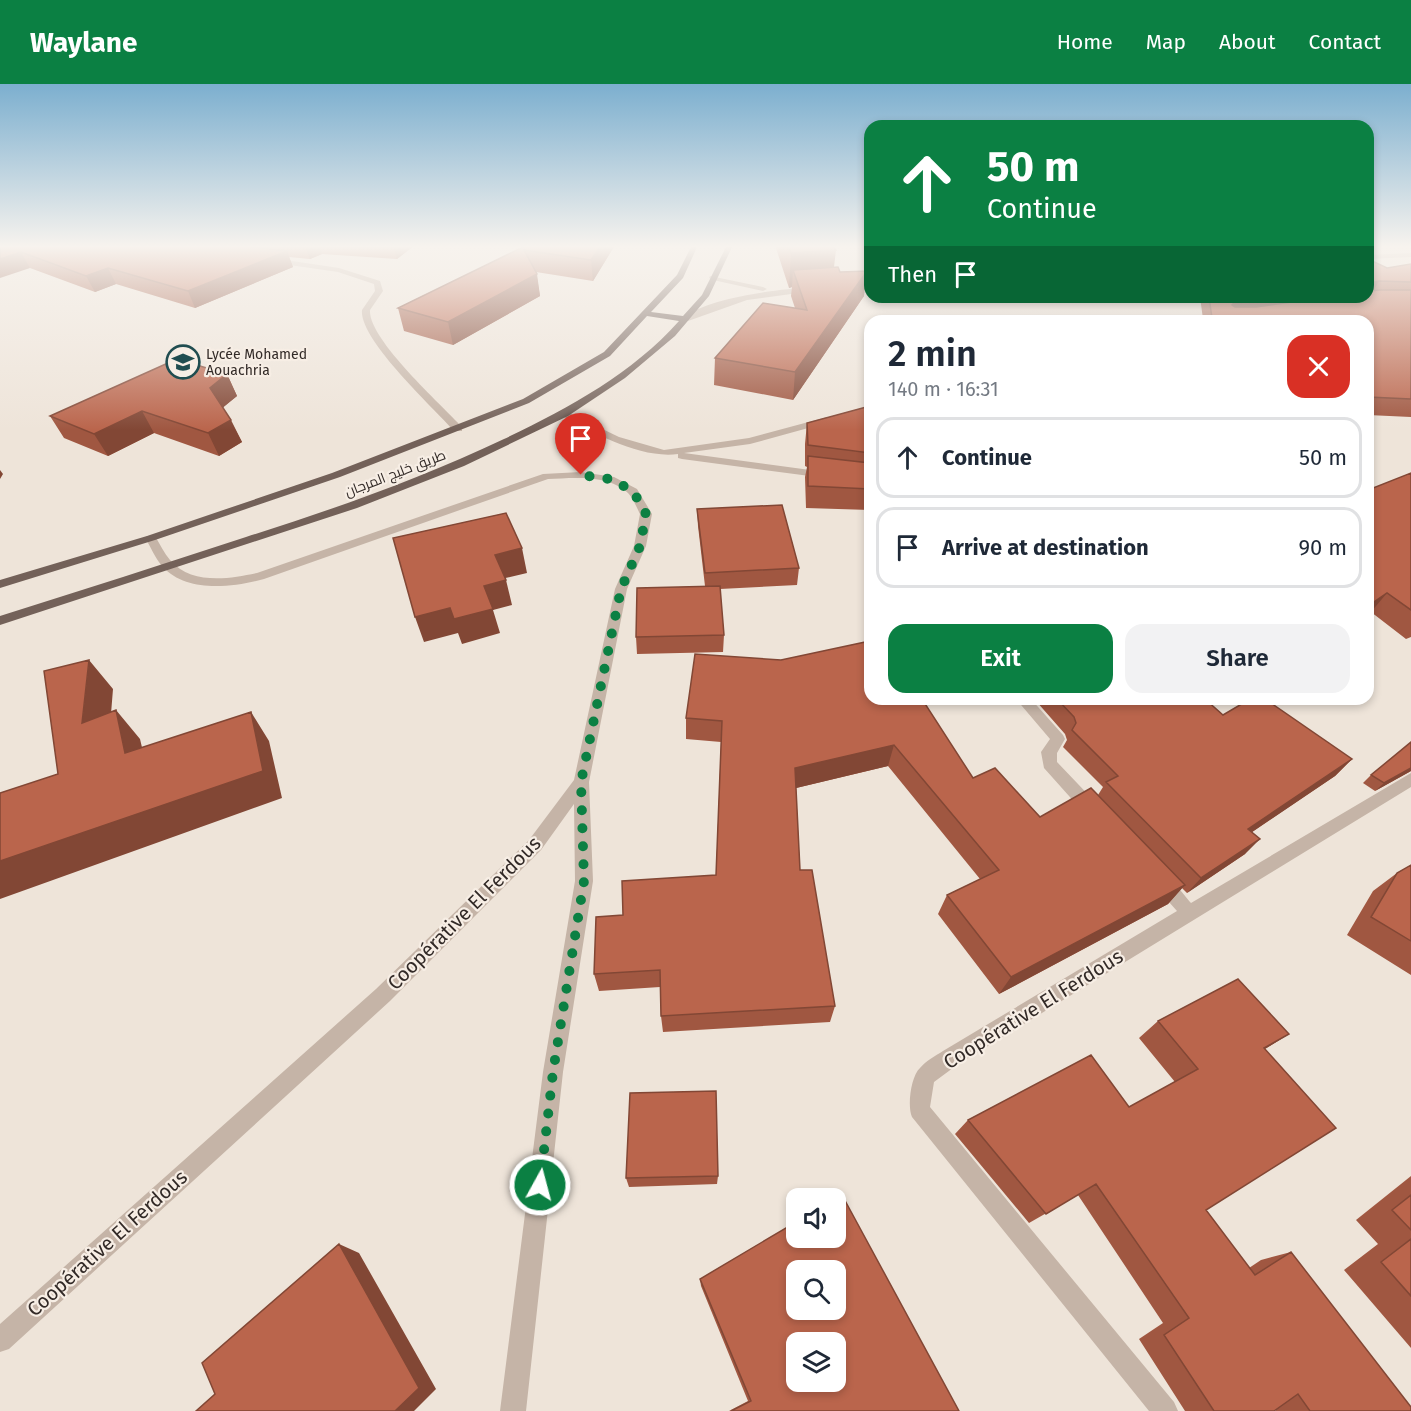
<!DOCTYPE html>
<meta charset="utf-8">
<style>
:root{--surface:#fff;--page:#f2f2f3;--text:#1f2937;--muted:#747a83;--line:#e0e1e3;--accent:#0b8043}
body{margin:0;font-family:"Fira Sans",Cairo,sans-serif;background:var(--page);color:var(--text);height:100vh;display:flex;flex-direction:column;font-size:22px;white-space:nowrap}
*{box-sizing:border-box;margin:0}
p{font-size:20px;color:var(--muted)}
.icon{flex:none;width:33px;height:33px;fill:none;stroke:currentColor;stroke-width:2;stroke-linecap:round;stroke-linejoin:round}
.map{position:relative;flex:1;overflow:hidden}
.sheet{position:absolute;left:864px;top:231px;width:510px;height:390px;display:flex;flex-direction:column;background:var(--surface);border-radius:18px;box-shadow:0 3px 9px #0003}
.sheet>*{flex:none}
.hud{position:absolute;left:864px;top:36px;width:510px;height:183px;border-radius:18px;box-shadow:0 3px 9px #0003;background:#0b8043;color:#fff;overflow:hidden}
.buttons{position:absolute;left:786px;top:1104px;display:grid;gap:12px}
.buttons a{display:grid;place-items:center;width:60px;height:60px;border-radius:12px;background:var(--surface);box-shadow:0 3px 9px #0003;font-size:30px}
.pin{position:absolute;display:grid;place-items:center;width:51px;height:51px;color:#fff;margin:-62px -26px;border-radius:50% 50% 50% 0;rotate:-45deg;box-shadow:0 0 6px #0007}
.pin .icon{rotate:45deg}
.me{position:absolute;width:66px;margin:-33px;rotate:7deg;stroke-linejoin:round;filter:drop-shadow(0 0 4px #0008)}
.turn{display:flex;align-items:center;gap:21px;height:126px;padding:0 24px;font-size:27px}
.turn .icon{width:78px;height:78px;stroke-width:2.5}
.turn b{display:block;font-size:42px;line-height:51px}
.then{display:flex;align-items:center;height:57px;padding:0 24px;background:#0003;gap:12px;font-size:22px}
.round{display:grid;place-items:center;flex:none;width:63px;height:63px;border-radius:18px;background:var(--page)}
.overview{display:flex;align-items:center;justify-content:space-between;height:102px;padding:0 24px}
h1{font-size:36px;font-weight:600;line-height:45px}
.button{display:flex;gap:12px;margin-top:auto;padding:12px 24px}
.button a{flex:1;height:69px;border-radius:18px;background:var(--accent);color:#fff;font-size:24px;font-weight:600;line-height:69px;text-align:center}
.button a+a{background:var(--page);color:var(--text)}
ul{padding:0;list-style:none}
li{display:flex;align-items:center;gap:18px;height:81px;margin:0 12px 9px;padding:0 12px;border:3px solid var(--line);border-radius:18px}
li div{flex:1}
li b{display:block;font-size:22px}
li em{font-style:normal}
header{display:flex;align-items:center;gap:36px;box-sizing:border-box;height:84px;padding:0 30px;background:var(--accent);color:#fff}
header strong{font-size:28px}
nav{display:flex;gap:33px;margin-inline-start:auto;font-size:21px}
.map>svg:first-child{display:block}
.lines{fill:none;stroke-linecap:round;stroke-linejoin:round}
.minor{fill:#c5b4a7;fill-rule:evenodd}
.primary{fill:#736159;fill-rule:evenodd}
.wall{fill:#a05741}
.shaded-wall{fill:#824735}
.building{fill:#ba654c;stroke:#824735;stroke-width:1.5;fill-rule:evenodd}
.route{stroke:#0b8043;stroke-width:10;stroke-dasharray:0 18}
.labels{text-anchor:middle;stroke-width:4.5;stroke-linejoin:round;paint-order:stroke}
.far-poi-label{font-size:14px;fill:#322a27;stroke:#f7eee5;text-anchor:start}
.far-street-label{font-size:14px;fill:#322a27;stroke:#f7eee5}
.near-street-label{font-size:20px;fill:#322a27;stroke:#f7eee5}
</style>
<header>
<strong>Waylane</strong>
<nav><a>Home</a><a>Map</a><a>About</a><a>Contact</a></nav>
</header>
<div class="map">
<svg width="1411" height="1327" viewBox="0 0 1411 1327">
<rect width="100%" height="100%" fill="#eee4d9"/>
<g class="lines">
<!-- minor -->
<path class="minor" d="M1411,169V173L1368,175V171Z
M272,174L339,184L380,197L383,207L370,226C368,255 441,320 462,343V347H454C434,324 359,256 362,226L375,207L374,200L338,188L269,178Z
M710,192L763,203L767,205L763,207L713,196L709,194Z
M810,203L814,205L813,207L747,216L688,237L681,235C709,213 775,206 810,203Z
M565,327L619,353L664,366L749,354L827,333L830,334V338L750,360L684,369L825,388L830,391L825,394L682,375L678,374V370C640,375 595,349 562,332L560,330Z
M581,388L614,393L637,405L652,430L646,462L627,505L589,698L593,797L563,988L526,1327H500L543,988L575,797L574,720L541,766L390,917L9,1265L0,1268V1240L376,905L529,756L574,696L615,505L634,462L640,430C637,424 633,414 628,409C608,390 573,394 548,395L264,495C233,503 187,510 162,482C155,474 151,463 145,454L147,452H155C160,460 164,469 170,476C191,501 229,495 257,489L543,390Z
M1016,615H1031L1063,651L1065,655L1057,669V678L1098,721L1100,726L1098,731L1092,733L1086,731L1044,684L1041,668L1050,655Z
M1411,689V703L957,981L934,998L930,1023L1174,1318L1178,1327H1149L912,1033C907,1022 911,992 920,984C926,977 935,972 943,967L1177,827L1151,798L1154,793C1168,787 1182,809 1191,819Z"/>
<!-- primary -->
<path class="primary" d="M692,161H698L683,194L651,228L683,232L702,211L727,161H733L709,212L675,252L625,294L568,332L464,382L357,424L0,541V532C82,506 164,480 246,453C334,425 420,395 504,355C567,325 632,290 679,237L647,232L610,272L529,319L340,393L155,456L0,504V496L147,452L332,389L523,315L604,268L677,191Z"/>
</g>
<!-- wall -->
<path class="wall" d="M0,161H415L397,175L322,170L310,175L289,173L293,183L195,224L116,200L95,208L30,184Z
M527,161H615L593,197L536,188L540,212L453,261L404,247L398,224Z
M775,161H833L834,183L840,188L864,212L793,316L714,301L715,274L795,224L791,212L792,203L789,204Z
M1411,180V333L1368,331V237L1203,235L1200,213H1368L1387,184Z
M180,276L227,290L237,312L223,323L242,358L219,372L154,349L108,372L64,354L50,332Z
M870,322V426L806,424L805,393L807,383L805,382V360L807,339Z
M1411,389V553L1406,555L1371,528Z
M697,425L799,484L797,501L720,505L724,551L723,568L637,570L636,553L705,502L698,442Z
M870,615L973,694L1040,733L1098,711L1103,703L1063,663L1067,656L1065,650L1036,617L1037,615H1205L1223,631L1352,675L1335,692L1252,748L1245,770L1187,809L1182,804L1168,820L999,910L938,830L947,811L980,795L888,682L796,704L800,786L835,922L830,938L663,948L661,932L660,903L599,907L594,890L623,831L716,791L721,658L686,655V634Z
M1411,687L1375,707L1363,699L1371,691Z
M1411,781V891L1347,851L1373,807L1397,789Z
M1158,937L1289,950L1265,965L1206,1126L1249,1184L1261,1176L1291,1168L1411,1327H1276V1326L1274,1327H1185L1139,1255L1163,1239L1078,1111L1029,1139L955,1050L968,1036L1129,1023L1175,998L1139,954Z
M718,1092L717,1100L629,1103L626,1094Z
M1411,1092V1264L1344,1186L1378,1160L1356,1136Z
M700,1195L959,1327H729L748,1317L701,1202Z"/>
<!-- shaded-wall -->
<path class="shaded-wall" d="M0,161H52L21,168L30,184L0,194Z
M305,161H318L322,170L310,175Z
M393,161H415L397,175Z
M601,161H615L593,197L591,176Z
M836,166L832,200L793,186L792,203L789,204L791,169Z
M287,167L293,183L195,224L188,207Z
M108,184L116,200L95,208L86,192Z
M867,187L864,212L793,316L795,288Z
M537,190L540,212L453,261L448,238Z
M1379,197L1370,213L1227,235L1234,219L1274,213H1368V199Z
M227,290L237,312L220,326L210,304Z
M142,327L154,349L108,372L94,350Z
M231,336L242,358L219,372L208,349Z
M0,386L3,390L0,395Z
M522,464L527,489L501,495L495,471Z
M506,496L512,521L493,526L500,549L462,560L458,549L424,558L415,533L484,502Z
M1387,509L1371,528L1368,530V522Z
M89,576L113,605L108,667L82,639Z
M116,626L140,655L150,697L125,669Z
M251,628L269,657L282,714L0,815V777Z
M894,661L888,682L792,705L795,684Z
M1352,675L1335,692L1233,761L1248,745Z
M1411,684V687L1375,707L1384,699Z
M1260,755L1245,770L1187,809L1201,794Z
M1185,801L1168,820L999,910L1011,893Z
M1289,950L1263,966L1264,964Z
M339,1160L359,1169L436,1305L414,1327H395Z"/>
<!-- building -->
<path class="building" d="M16,161H238L287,167L188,207L108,184L86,192L21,168L0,175V162Z
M527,161H601L591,176L524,166L537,190L448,238L398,224Z
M788,161H833L836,166L791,169Z
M1368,175L1387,184L1411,180V198L1379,197L1368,199Z
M838,183L840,188L867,187L795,288L715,274L763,219L807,226L793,186Z
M1380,206H1411V315L1368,313V237H1194L1212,234L1209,213H1274L1234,219L1232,221L1235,223H1256L1328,213H1368V207Z
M179,274L180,276L227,290L210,304L231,336L208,349L142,327L94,350L50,332Z
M870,322V369L808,361L807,339Z
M808,372L870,379V405L808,402Z
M1411,389V526L1387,509L1368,522V406Z
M782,421L799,484L705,489L697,425Z
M506,429L522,464L495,471L506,496L484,502L493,525L454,535L450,524L415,533L393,454Z
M720,502L724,551L636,553L637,504Z
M870,557V615H922L973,694L995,684L1040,733L1091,704L1185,801L1011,893L947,811L999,786L894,661L795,684L800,786H812L835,922L661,932L660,886L594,890L596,833L623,831L622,797L716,791L722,637L686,634L695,570L781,576Z
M89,576L82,639L116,626L125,669L251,628L263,687L0,777V709L58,690L44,587Z
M1057,615H1205L1223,631L1250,615H1265L1352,675L1248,745L1260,755L1201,794L1106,698L1118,692L1072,646L1076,639L1074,633Z
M1411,658V684L1384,699L1371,691Z
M1411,781V857L1371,833L1397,789Z
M1238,895L1289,950L1264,964L1336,1044L1206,1126L1255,1191L1291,1168L1411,1323V1327H1310L1298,1310L1274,1327H1214L1164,1251L1189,1234L1096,1100L1046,1130L968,1036L1091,971L1129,1023L1198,985L1158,937Z
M716,1007L718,1092L626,1094L630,1009Z
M842,1111L959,1327H731L751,1317L700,1195L796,1138V1154H836V1115ZM796,1186H836V1226H796ZM796,1258H836V1298H796Z
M1411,1111V1146L1392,1126Z
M1411,1155V1212L1381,1178Z
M339,1160L419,1304L395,1327H196L215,1310L202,1279Z"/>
<!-- sky -->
<linearGradient id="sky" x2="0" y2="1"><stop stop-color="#7cafcf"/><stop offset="0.47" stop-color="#f7f3ee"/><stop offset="1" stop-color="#f7f3ee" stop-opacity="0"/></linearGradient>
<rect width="1411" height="346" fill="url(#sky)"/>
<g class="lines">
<!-- route -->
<path class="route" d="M540,1101L553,988L584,797L581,698L621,505L640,462L646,430L633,407L610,395L581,391"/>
</g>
<!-- icons -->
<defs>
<g id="school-ring" transform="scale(1.725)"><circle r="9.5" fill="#f7eee5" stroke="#204d50" stroke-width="1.5"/><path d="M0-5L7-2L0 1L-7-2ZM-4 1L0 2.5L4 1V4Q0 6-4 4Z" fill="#204d50"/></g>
</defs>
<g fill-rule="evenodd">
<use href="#school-ring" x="183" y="278"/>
</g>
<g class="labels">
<!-- far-poi labels -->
<g class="far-poi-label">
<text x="206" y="275">Lycée Mohamed<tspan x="206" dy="16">Aouachria</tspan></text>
</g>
<!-- far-street labels -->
<g class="far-street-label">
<text transform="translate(395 389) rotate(-21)" y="5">طريق خليج المرجان</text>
</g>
<!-- near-street labels -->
<g class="near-street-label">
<text transform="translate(464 829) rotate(-45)" y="7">Coopérative El Ferdous</text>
<text transform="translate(1033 925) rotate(-32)" y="7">Coopérative El Ferdous</text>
<text transform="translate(107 1159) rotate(-42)" y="7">Coopérative El Ferdous</text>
</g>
</g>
</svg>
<div class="buttons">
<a><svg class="icon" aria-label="sound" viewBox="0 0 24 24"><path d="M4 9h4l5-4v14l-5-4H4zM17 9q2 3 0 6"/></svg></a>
<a><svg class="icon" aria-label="search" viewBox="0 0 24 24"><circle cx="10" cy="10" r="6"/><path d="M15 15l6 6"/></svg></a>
<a><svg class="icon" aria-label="layers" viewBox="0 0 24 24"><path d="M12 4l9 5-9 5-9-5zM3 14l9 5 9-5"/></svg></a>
</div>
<div class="pin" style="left:581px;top:391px;background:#d93025"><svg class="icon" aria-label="arrive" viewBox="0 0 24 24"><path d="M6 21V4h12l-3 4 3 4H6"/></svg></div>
<svg class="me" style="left:540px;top:1101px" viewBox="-20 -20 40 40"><circle r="17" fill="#0b8043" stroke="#fff" stroke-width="3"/><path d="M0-11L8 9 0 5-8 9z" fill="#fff"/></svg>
<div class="hud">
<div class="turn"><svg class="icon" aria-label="ahead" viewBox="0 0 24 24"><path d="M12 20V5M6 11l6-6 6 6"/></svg><div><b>50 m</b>Continue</div></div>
<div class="then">Then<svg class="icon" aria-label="arrive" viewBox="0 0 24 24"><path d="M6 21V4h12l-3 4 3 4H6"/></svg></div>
</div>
<section class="sheet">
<div class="overview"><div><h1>2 min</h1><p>140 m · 16:31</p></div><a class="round" style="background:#d93025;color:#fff"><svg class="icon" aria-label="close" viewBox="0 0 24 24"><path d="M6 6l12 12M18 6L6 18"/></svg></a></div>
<ul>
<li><svg class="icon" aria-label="ahead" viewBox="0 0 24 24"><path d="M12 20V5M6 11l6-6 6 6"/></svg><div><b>Continue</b></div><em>50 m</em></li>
<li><svg class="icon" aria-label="arrive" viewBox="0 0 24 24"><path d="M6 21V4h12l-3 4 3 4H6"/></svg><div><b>Arrive at destination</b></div><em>90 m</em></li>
</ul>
<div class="button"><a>Exit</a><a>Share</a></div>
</section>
</div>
